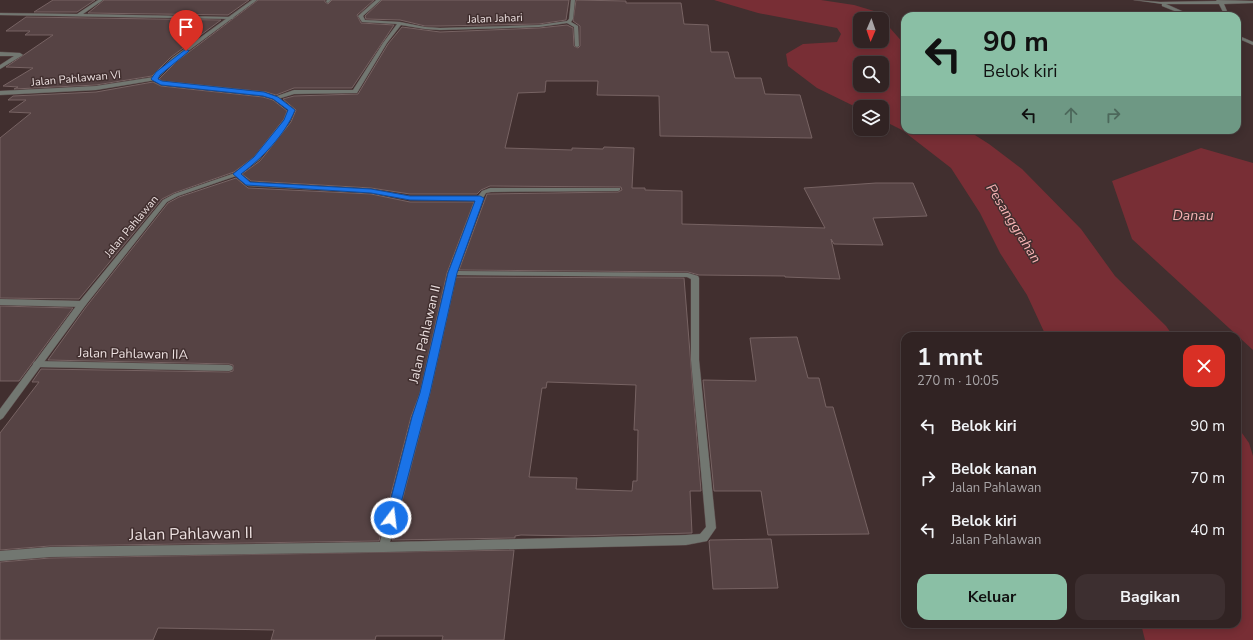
<!DOCTYPE html>
<html lang="id">
<meta charset="utf-8">
<style>
:root{--surface:#312323;--page:#3d2f30;--text:#f1f3f6;--muted:#a8a4a6;--line:#4c4041;--accent:#8abfa5}
body{margin:0;font-family:"Nunito Sans",sans-serif;background:var(--page);color:var(--text);height:100vh;display:flex;flex-direction:column;font-size:15px;white-space:nowrap}
*{box-sizing:border-box;margin:0}
p{font-size:13px;color:var(--muted)}
.icon{flex:none;width:22px;height:22px;fill:none;stroke:currentColor;stroke-width:2;stroke-linecap:round;stroke-linejoin:round}
.map{position:relative;flex:1;overflow:hidden}
.details{position:absolute;left:901px;top:332px;width:340px;height:296px;display:flex;flex-direction:column;background:var(--surface);border-radius:12px;box-shadow:0 2px 10px #0003,0 0 0 1px var(--line)}
.details>*{flex:none}
.guide{position:absolute;left:901px;top:12px;width:340px;height:122px;border-radius:12px;box-shadow:0 2px 10px #0003,0 0 0 1px var(--line);background:#8abfa5;color:#111;overflow:hidden}
.needle{width:26px;rotate:182deg}
.buttons{position:absolute;left:853px;top:12px;display:grid;gap:8px}
.buttons a{display:grid;place-items:center;width:36px;height:36px;border-radius:8px;background:var(--surface);box-shadow:0 2px 10px #0003,0 0 0 1px var(--line);font-size:20px}
.pin{position:absolute;display:grid;place-items:center;width:34px;height:34px;color:#fff;margin:-41px -17px;border-radius:50% 50% 50% 0;rotate:-45deg;box-shadow:0 0 4px #0007}
.pin .icon{rotate:45deg}
.me{position:absolute;width:44px;margin:-22px;rotate:15deg;stroke-linejoin:round;filter:drop-shadow(0 0 3px #0008)}
.turn{display:flex;align-items:center;gap:14px;height:84px;padding:0 16px;font-size:18px}
.turn .icon{width:52px;height:52px;stroke-width:2.5}
.turn b{display:block;font-size:28px;line-height:34px}
.lanes{display:flex;align-items:center;height:38px;padding:0 16px;background:#0003;justify-content:center;gap:20px;direction:ltr}
.lanes .off{opacity:.35}
.round{display:grid;place-items:center;flex:none;width:42px;height:42px;border-radius:12px;background:var(--page)}
.summary{display:flex;align-items:center;justify-content:space-between;height:68px;padding:0 16px}
h1{font-size:24px;font-weight:700;line-height:30px}
.primary-button{display:flex;gap:8px;margin-top:auto;padding:8px 16px}
.primary-button a{flex:1;height:46px;border-radius:12px;background:var(--accent);color:#111;font-size:16px;font-weight:700;line-height:46px;text-align:center}
.primary-button a+a{background:var(--page);color:var(--text)}
ul{padding:0;list-style:none}
li{display:flex;align-items:center;gap:12px;height:52px;padding:0 16px}
li div{flex:1}
li b{display:block;font-size:15px}
li em{font-style:normal}
.map>svg:first-child{display:block}
.water{fill:#782e35;fill-rule:evenodd}
.building{fill:#564344;stroke:#776363;fill-rule:evenodd}
.lines{fill:none;stroke-linecap:round;stroke-linejoin:round}
.minor-casing{stroke:#5c4b4b;stroke-width:1}
.tertiary-casing{stroke:#5c4b4b;stroke-width:1}
.minor{fill:#727771;fill-rule:evenodd}
.tertiary{fill:#727771;fill-rule:evenodd}
.route{fill:#1a73e8;stroke:#114b97}
.labels{text-anchor:middle;stroke-width:3;stroke-linejoin:round;paint-order:stroke}
.far-street-label{font-size:11px;fill:#ece0e0;stroke:#412f2f}
.street-label{font-size:13px;fill:#ece0e0;stroke:#412f2f}
.water-label{font-size:14px;font-style:italic;fill:#f7b2b4;stroke:#412f2f}
.near-street-label{font-size:16px;fill:#ece0e0;stroke:#412f2f}
</style>
<div class="map">
<svg width="1253" height="640" viewBox="0 0 1253 640">
<rect width="100%" height="100%" fill="#412f2f"/>
<!-- water -->
<path class="water" d="M714,0H821L854,5L874,11L882,19H860V41H882V19L905,45V130H967L989,144L1022,169L1081,229L1115,276L1166,326L1173,336H1046L1027,295L1000,253L980,213L951,168L902,130L882,120V107H860V109L817,88L788,66L786,54L803,44L837,42L841,34L837,28L758,13ZM860,63H882V85H860Z
M1201,148L1253,163V350L1132,239L1112,181Z
M1237,426L1249,443L1253,456V640H1145L1141,624H1237Z"/>
<!-- building -->
<path class="building" d="M53,0H95L77,12H34Z
M104,0H249L228,15L88,13Z
M258,0H325V2L328,4L332,0H374L357,15L361,23L394,25L352,88H294L276,95L266,92L162,81L159,79L177,61Z
M382,0H569L566,20L539,24L440,26H425L400,20L366,19L365,16Z
M576,0L626,1V3H681L684,24L708,25L711,52H728L735,78H761L765,94L800,95L812,138L660,136L659,96L597,95L598,81H546L545,92L518,93L505,148L572,150V148L603,149L604,147L634,148L632,188H645V190L682,191V224L825,228L804,188L876,183H913L927,216L873,218L883,245L834,244L831,239L840,279L785,277V276L699,275L688,272L459,270L487,194L618,192L622,190L621,187L490,186L481,190L477,194H410L371,188L251,181L242,174L260,161L291,122L296,110L283,99L294,96L358,94L388,44L402,27L440,32L539,28L567,25L573,28L574,46L578,48L580,46V26L573,21Z
M26,17L221,20L171,57L152,76L96,85L14,89L18,87L3,86L33,68L6,67L53,35H25L30,31H6Z
M153,82L161,86L263,97L273,100L287,111L284,119L254,157L234,172L174,193L162,199L79,299L0,298V138L31,113L9,112L26,100H8L13,96L96,92Z
M236,178L248,188L371,194L410,202H474L447,273L420,393L411,417L379,541L50,546L0,550V433L39,382H32L41,369L229,372L233,371V365L229,364L48,360L86,307L168,203L179,197Z
M456,277L684,278L701,491H690L692,533L575,536L521,535L515,536V538L392,540L430,393ZM547,382L636,385L634,430H638L637,481H633L632,491L576,489L577,478L529,477L542,388H546Z
M0,306L73,308L19,381H0Z
M797,337L808,378H819L826,407H833L869,534L768,535L761,491H714L703,380L756,381L750,338Z
M771,539L778,588L713,589L709,541L710,540Z
M514,550L504,640H442L443,636H376L375,640H271L274,630L158,628L153,640H0V562L50,558Z"/>
<g class="lines">
<!-- minor casing -->
<g class="minor-casing">
<path id="minor" d="M98,0H103L83,14L232,17L234,18L232,19L0,15V13L77,14Z
M327,0H331L328,3L326,2Z
M376,0H381L363,16L365,20L400,22L425,27L440,28L539,25L567,21L569,19L571,0H575L573,19L571,22L578,26L579,46L577,47L575,46L574,27L567,23L539,27L440,30L425,29L401,25L387,43L357,93L294,94L278,99H274V97L294,90H353L383,43L397,24L362,22L358,16Z
M1134,0L1160,2L1217,1L1216,0L1253,1V3L1224,4L1229,16H1225L1219,4H1166L1193,16H1187L1162,6V4Z
M1237,35L1253,42V45L1237,38Z
M0,52L20,53L23,55L0,69V65L14,56H0Z
M154,77L157,79L156,80L96,90L0,95V91L96,86Z
M237,172L250,182L371,189L410,196H478L482,191L490,188H620V190L618,191L491,192L486,193L483,198L457,271L688,273L698,276L699,278V360L716,528L707,541L686,545L384,552L50,557L0,561V551L50,547L380,542L412,417L421,393L448,273L476,200H410L371,193L248,186L235,175L234,174ZM455,275L687,277L691,279V360L706,527L700,534L686,535L390,542L422,417L429,393Z
M0,299L82,301L86,304L82,307L0,305Z
M37,361L229,365L232,366L233,368L232,370L229,371L37,367L34,366L33,364L34,362Z"/>
</g>
<!-- tertiary casing -->
<g class="tertiary-casing">
<path id="tertiary" d="M252,0H257L176,60L157,79L162,82L266,93L278,97L294,109L295,110L290,121L259,160L239,175L178,196L167,202L85,306L3,418L0,420V409L79,302L163,200L174,194L235,173L255,158L285,120L289,110L274,99L263,96L161,85L151,79L172,58Z"/>
</g>
<!-- minor -->
<use href="#minor" class="minor"/>
<!-- tertiary -->
<use href="#tertiary" class="tertiary"/>
</g>
<!-- route -->
<path class="route" d="M186,49L189,51L188,52L160,75L158,79L162,81L264,92L278,97L295,110C285,135 262,158 241,174L250,182L371,189L410,196H480L484,198L457,273L430,393L396,522L391,523L387,522L386,518L412,417L420,393L448,273L475,201L410,200L371,193L246,185L233,174L254,157L284,120L288,110L273,99L263,96L161,85L152,80L151,79L156,72Z"/>
<g class="labels">
<!-- far-street labels -->
<g class="far-street-label">
<text transform="translate(495 18) rotate(-2)" y="4">Jalan Jahari</text>
<text transform="translate(76 78) rotate(-5)" y="4">Jalan Pahlawan VI</text>
<text transform="translate(131 226) rotate(-50)" y="4">Jalan Pahlawan</text>
</g>
<!-- street labels -->
<g class="street-label">
<text transform="translate(424 334) rotate(-77)" y="5">Jalan Pahlawan II</text>
<text transform="translate(133 353) rotate(1)" y="5">Jalan Pahlawan IIA</text>
</g>
<!-- water labels -->
<g class="water-label">
<text x="1193" y="220">Danau</text>
<text transform="translate(1014 223) rotate(58)" y="5">Pesanggrahan</text>
</g>
<!-- near-street labels -->
<g class="near-street-label">
<text transform="translate(191 533) rotate(-1)" y="6">Jalan Pahlawan II</text>
</g>
</g>
</svg>
<div class="buttons">
<a><svg class="needle" viewBox="-14 -14 28 28"><path d="M0-13l5 13h-10z" fill="#e53935"/><path d="M0 13l5-13h-10z" fill="#a8a4a6"/></svg></a>
<a><svg class="icon" aria-label="search" viewBox="0 0 24 24"><circle cx="10" cy="10" r="6"/><path d="M15 15l6 6"/></svg></a>
<a><svg class="icon" aria-label="layers" viewBox="0 0 24 24"><path d="M12 4l9 5-9 5-9-5zM3 14l9 5 9-5"/></svg></a>
</div>
<div class="pin" style="left:186px;top:51px;background:#d93025"><svg class="icon" aria-label="arrive" viewBox="0 0 24 24"><path d="M6 21V4h12l-3 4 3 4H6"/></svg></div>
<svg class="me" style="left:391px;top:518px" viewBox="-20 -20 40 40"><circle r="17" fill="#1a73e8" stroke="#fff" stroke-width="3"/><path d="M0-11L8 9 0 5-8 9z" fill="#fff"/></svg>
<div class="guide">
<div class="turn"><svg class="icon" aria-label="left" viewBox="0 0 24 24"><path d="M17 20v-9H6M10 6l-5 5 5 5"/></svg><div><b>90 m</b>Belok kiri</div></div>
<div class="lanes"><svg class="icon" aria-label="left" viewBox="0 0 24 24"><path d="M17 20v-9H6M10 6l-5 5 5 5"/></svg><svg class="icon off" aria-label="ahead" viewBox="0 0 24 24"><path d="M12 20V5M6 11l6-6 6 6"/></svg><svg class="icon off" aria-label="right" viewBox="0 0 24 24"><path d="M7 20v-9h11M14 6l5 5-5 5"/></svg></div>
</div>
<section class="details">
<div class="summary"><div><h1>1 mnt</h1><p>270 m · 10:05</p></div><a class="round" style="background:#d93025;color:#fff"><svg class="icon" aria-label="close" viewBox="0 0 24 24"><path d="M6 6l12 12M18 6L6 18"/></svg></a></div>
<ul>
<li><svg class="icon" aria-label="left" viewBox="0 0 24 24"><path d="M17 20v-9H6M10 6l-5 5 5 5"/></svg><div><b>Belok kiri</b></div><em>90 m</em></li>
<li><svg class="icon" aria-label="right" viewBox="0 0 24 24"><path d="M7 20v-9h11M14 6l5 5-5 5"/></svg><div><b>Belok kanan</b><p>Jalan Pahlawan</p></div><em>70 m</em></li>
<li><svg class="icon" aria-label="left" viewBox="0 0 24 24"><path d="M17 20v-9H6M10 6l-5 5 5 5"/></svg><div><b>Belok kiri</b><p>Jalan Pahlawan</p></div><em>40 m</em></li>
</ul>
<div class="primary-button"><a>Keluar</a><a>Bagikan</a></div>
</section>
</div>
